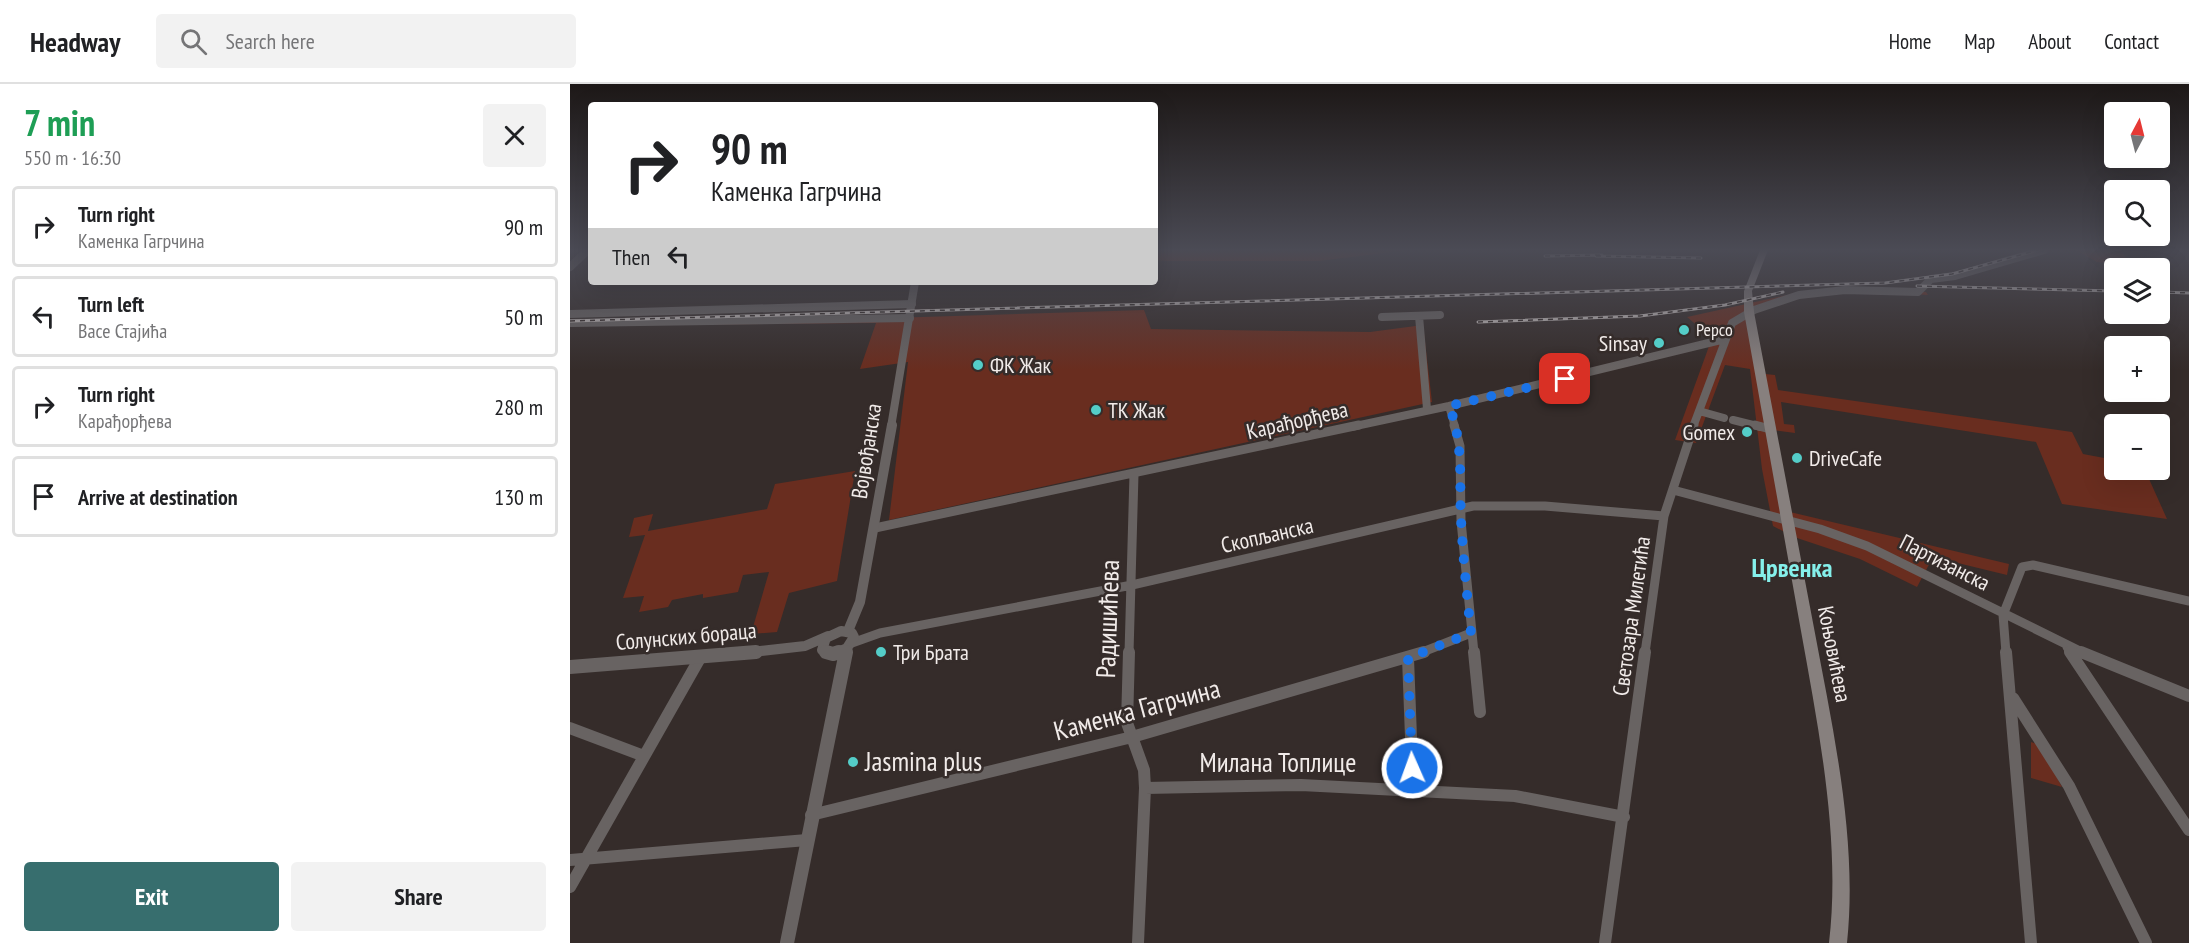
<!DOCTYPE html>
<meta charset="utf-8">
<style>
:root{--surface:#fff;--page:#f2f2f2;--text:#202124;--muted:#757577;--line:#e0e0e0;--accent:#376e6e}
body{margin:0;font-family:"PT Sans Narrow",sans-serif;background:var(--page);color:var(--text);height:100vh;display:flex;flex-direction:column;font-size:22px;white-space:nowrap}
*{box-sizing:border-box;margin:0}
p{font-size:20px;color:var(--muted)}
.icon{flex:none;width:33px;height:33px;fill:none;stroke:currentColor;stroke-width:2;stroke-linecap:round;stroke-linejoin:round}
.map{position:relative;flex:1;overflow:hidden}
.side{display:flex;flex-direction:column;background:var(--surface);width:570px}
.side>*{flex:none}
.hud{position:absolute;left:18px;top:18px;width:570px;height:183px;border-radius:6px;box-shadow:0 6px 24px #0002;background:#fff;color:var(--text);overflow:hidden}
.needle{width:39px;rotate:7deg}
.controls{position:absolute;left:1534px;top:18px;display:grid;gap:12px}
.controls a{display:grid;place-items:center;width:66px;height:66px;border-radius:6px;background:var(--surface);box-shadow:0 6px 24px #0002;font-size:30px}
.pin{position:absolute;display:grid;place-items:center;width:51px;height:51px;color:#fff;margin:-26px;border-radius:12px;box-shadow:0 3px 9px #0006}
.me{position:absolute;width:66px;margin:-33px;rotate:358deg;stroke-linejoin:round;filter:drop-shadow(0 0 4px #0008)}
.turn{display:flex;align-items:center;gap:21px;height:126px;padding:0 24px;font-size:27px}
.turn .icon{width:78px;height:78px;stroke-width:2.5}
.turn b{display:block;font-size:42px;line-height:51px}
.then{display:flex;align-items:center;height:57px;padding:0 24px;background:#0003;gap:12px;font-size:22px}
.round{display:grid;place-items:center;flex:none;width:63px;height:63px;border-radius:6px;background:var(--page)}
.headline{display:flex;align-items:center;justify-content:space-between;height:102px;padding:0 24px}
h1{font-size:36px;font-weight:600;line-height:45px;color:#1e9e55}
.button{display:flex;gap:12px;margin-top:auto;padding:12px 24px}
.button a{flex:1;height:69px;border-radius:6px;background:var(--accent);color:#fff;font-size:24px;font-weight:600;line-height:69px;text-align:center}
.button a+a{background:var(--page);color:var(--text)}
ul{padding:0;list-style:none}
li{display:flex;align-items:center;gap:18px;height:81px;margin:0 12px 9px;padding:0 12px;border:3px solid var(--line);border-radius:6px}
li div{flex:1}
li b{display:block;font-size:22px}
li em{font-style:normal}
header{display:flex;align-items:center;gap:36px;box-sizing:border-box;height:84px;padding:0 30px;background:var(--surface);border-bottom:2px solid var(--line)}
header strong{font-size:28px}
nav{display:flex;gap:33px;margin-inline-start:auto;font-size:21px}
.search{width:420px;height:54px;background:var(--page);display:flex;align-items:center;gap:15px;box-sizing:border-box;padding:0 21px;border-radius:6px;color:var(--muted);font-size:22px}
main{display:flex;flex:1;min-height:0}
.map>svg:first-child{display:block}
.green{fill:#692d1f}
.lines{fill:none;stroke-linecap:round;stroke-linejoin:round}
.minor-far2{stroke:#686362;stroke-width:8}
.minor-far1{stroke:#686362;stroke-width:9}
.minor{stroke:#686362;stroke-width:12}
.tertiary-far2{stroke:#686362;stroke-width:8}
.tertiary-far1{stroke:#686362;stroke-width:10}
.tertiary{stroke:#686362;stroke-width:14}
.secondary{fill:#87807e;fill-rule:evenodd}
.rail-casing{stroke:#c3bcba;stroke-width:3}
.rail{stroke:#352c2a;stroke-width:1.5;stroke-dasharray:5;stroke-linecap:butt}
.route{stroke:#1a73e8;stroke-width:10;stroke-dasharray:0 18}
.poi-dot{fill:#54cdc8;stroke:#352c2a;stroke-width:2}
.labels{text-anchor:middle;stroke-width:5;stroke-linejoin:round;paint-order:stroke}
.far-poi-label{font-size:18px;fill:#f1ebe9;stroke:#352c2a;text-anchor:start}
.poi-label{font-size:22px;fill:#f1ebe9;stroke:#352c2a;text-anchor:start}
.street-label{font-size:22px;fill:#f1ebe9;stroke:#352c2a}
.quarter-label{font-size:26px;font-weight:bold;fill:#85f0eb;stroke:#352c2a}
.near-street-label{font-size:27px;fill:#f1ebe9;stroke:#352c2a}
.near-poi-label{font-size:27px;fill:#f1ebe9;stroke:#352c2a;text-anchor:start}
</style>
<header>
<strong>Headway</strong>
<div class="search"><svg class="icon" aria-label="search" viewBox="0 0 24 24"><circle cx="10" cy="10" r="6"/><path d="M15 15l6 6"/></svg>Search here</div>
<nav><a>Home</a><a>Map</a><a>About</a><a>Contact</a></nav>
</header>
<main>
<section class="side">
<div class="headline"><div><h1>7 min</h1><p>550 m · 16:30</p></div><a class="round"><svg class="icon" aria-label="close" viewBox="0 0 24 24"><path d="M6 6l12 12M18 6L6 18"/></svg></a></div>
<ul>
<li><svg class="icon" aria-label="right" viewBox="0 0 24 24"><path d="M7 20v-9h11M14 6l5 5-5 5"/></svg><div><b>Turn right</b><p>Каменка Гагрчина</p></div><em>90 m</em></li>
<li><svg class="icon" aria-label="left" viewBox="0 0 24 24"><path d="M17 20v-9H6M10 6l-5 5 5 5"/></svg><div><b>Turn left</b><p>Васе Стајића</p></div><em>50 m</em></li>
<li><svg class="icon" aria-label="right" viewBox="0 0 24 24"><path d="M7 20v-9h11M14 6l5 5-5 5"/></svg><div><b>Turn right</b><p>Карађорђева</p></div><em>280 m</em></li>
<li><svg class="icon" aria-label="arrive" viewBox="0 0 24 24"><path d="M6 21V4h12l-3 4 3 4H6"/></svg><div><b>Arrive at destination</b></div><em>130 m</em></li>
</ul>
<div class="button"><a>Exit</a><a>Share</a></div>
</section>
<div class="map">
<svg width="1619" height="859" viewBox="0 0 1619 859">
<rect width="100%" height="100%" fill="#352c2a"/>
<!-- green -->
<path class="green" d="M585,166H839L748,177H598L585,176Z
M1506,166H1551L1557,176L1568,177L1574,182L1553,184L1549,180L1527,178Z
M1324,205L1356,208L1358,211L1313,208L1243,209L1183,230L1195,290L1205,291L1208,306L1502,348L1513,370L1545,376V386H1575L1597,435L1492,420L1466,358L1211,318L1214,340L1224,341L1225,349L1203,346L1220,428L1439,480L1437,491L1363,473L1347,503L1290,475L1224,453L1203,442L1192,385L1180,285L1155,281L1126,359L1105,356L1142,254L1117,233L1235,207Z
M574,226L581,245L800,248L853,241L862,318L319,436L338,278L290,285L306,239L94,241Z
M285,387L267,497L219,509L207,548L181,550L199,488L173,491L168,508L133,514V510L102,516L98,523L69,528L74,512L53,514L75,451L59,453L64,434L83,430L78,447L197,425L205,400Z
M1461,658L1470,661L1492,703L1461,694Z"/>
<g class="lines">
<!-- minor-far2 -->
<path class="minor-far2" d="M0,183L18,166
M0,230L342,220
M849,232L857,325
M812,233L870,231
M0,239L340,234
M879,322L885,343
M1129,327L1154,334
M1163,336L1191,343
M781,343L879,322L1155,255
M1123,343L1162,239L1184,226L1229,211L1275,206L1348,208L1361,195L1385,192L1474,166"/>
<!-- minor-far1 -->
<path class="minor-far1" d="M884,341L890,362L891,437L904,569
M1185,341L1200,345
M1103,406L1250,445L1297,462L1514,569
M305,444L789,341
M282,559L310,549L562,501L903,422H975L1094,432
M1497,563L1501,569
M559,569L564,390
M850,569L901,549
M1075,569L1094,432L1124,341
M1436,569L1433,531L1452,483L1463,481L1619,517"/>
<!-- minor -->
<path class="minor" d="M559,568L557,639L574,686L575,704L568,859
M904,568L910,628
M1436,568L1461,859
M1500,568L1619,746
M1511,568L1619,612
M838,574L843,706
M1443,614L1499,702L1576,859
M0,644L74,672
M575,704L731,701L945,712L1054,733
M241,731L562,653L854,568
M0,776L237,756
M0,803L130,574
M1035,859L1075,568"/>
<!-- tertiary-far2 -->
<path class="tertiary-far2" d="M321,343L345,198"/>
<!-- tertiary-far1 -->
<path class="tertiary-far1" d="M278,547L290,518L322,341
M173,569L235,562L258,552
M260,569L252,566L256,554L271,547L282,549L284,553L277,564L265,569
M276,569L277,564"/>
<!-- tertiary -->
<path class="tertiary" d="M256,568L263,570L269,568
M0,583L186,568
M217,859L276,568"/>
<!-- secondary -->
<path class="secondary" d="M1190,166H1198L1182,207L1184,228C1204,333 1224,439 1244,544C1263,646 1288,756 1277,859H1259C1271,757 1249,647 1231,547C1212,441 1193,334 1174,228V207Z"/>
<!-- rail casing -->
<g class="rail-casing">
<path id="rail" d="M975,172L1032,171
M1026,172L1131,174
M1347,202L1545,207
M1590,208L1619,209
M0,237L1315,199L1382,190L1468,166
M908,238L1070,232L1155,221L1213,208"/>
</g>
<!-- rail -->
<use href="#rail" class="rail"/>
</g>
<!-- sky -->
<linearGradient id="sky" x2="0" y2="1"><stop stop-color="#1d1817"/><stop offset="0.58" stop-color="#4b4b55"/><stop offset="1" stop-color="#4b4b55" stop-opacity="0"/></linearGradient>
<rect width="1619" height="286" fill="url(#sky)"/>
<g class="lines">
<!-- route -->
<path class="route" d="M842,684L838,574L901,549C897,511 893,473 891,435C889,396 894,359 879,322L995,295"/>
</g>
<!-- markers -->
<g class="poi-dot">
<circle cx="1114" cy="246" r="6"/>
<circle cx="1089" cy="259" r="6"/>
<circle cx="408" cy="281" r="6"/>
<circle cx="526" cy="326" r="6"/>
<circle cx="1177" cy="348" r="6"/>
<circle cx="1227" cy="374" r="6"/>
<circle cx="311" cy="568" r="6"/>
<circle cx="283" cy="678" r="6"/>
</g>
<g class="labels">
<!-- far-poi labels -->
<g class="far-poi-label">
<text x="1126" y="252">Pepco</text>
</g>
<!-- poi labels -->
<g class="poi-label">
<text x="1077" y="267" text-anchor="end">Sinsay</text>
<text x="420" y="289">ФК Жак</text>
<text x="538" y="334">ТК Жак</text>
<text x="1165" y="356" text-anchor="end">Gomex</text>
<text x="1239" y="382">DriveCafe</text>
<text x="323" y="576">Три Брата</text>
</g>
<!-- street labels -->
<g class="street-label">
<text transform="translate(727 336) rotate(-13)" y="8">Карађорђева</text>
<text transform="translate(296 367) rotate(-81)" y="8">Војвођанска</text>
<text transform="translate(697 451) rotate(-13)" y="8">Скопљанска</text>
<text transform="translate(1375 478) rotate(27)" y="8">Партизанска</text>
<text transform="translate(1061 532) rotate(-82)" y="8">Светозара Милетића</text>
<text transform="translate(116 552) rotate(-5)" y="8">Солунских бораца</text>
<text transform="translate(1265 570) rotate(79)" y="8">Коњовићева</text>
</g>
<!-- quarter labels -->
<g class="quarter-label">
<text x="1222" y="493">Црвенка</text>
</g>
<!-- near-street labels -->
<g class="near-street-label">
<text transform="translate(538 535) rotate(-88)" y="9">Радишићева</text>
<text transform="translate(567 626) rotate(-15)" y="9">Каменка Гагрчина</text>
<text x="708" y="688">Милана Топлице</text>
</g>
<!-- near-poi labels -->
<g class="near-poi-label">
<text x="295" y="687">Jasmina plus</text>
</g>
</g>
</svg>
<div class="controls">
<a><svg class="needle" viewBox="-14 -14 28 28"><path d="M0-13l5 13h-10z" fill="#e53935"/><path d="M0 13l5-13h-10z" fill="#757577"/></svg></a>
<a><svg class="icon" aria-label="search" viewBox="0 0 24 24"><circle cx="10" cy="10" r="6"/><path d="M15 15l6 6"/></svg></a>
<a><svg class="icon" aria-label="layers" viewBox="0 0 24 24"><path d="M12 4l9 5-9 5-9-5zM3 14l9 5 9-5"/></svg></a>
<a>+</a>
<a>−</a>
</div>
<div class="pin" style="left:995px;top:295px;background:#d93025"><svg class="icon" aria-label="arrive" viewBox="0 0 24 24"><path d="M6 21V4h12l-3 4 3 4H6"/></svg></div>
<svg class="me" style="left:842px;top:684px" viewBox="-20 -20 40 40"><circle r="17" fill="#1a73e8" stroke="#fff" stroke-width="3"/><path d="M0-11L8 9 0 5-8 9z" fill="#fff"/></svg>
<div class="hud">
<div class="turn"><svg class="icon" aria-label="right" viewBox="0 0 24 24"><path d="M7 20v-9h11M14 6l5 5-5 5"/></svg><div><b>90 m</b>Каменка Гагрчина</div></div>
<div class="then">Then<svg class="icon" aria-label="left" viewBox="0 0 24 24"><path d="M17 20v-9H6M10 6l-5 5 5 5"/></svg></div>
</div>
</div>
</main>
